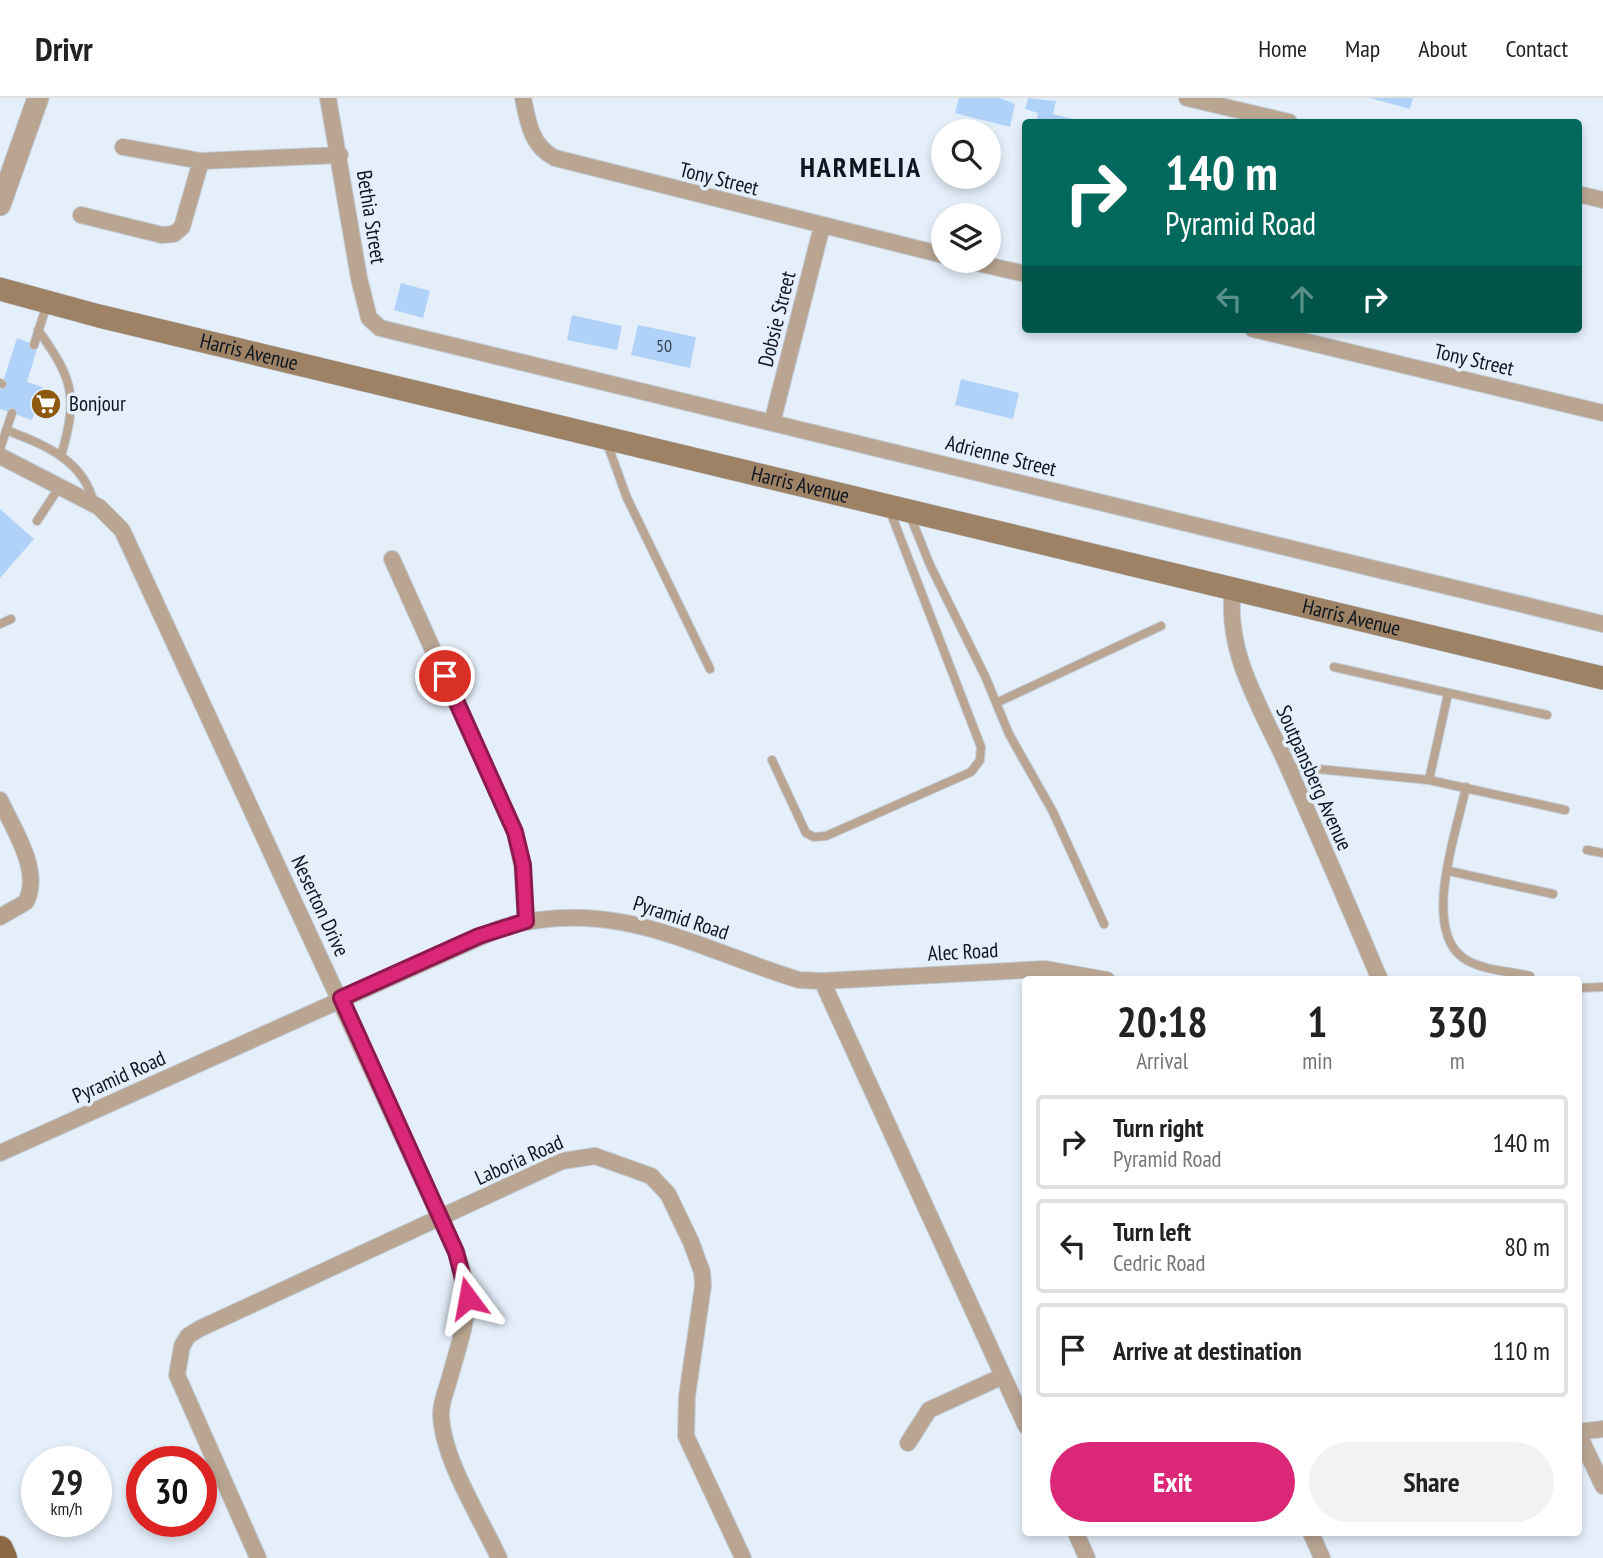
<!DOCTYPE html>
<style>
:root{--surface:#fff;--page:#f2f2f2;--text:#222;--muted:#767676;--line:#e0e0e0;--accent:#db2777}
body{margin:0;font-family:"PT Sans Narrow",sans-serif;background:var(--page);color:var(--text);height:100vh;display:flex;flex-direction:column;font-size:26px;white-space:nowrap}
*{box-sizing:border-box;margin:0}
p{font-size:23px;color:var(--muted)}
.icon{flex:none;width:38px;height:38px;fill:none;stroke:currentColor;stroke-width:2;stroke-linecap:round;stroke-linejoin:round}
.map{position:relative;flex:1;overflow:hidden}
.side{position:absolute;left:1022px;top:878px;width:560px;height:560px;display:flex;flex-direction:column;background:var(--surface);border-radius:7px;box-shadow:0 4px 10px #0003}
.side>*{flex:none}
.hud{position:absolute;left:1022px;top:21px;width:560px;height:214px;border-radius:7px;box-shadow:0 4px 10px #0003;background:#00695c;color:#fff;overflow:hidden}
.buttons{position:absolute;left:931px;top:21px;display:grid;gap:14px}
.buttons a{display:grid;place-items:center;width:70px;height:70px;border-radius:50%;background:var(--surface);box-shadow:0 4px 10px #0003;font-size:35px}
.speed{position:absolute;left:21px;top:1348px;display:flex;gap:14px;font-size:35px;font-weight:700;text-align:center}
.speed>*{display:grid;place-content:center;width:91px;height:91px;border-radius:50%;background:var(--surface);box-shadow:0 4px 10px #0003;line-height:1}
.speed small{font-size:18px;font-weight:400}
.speed .limit{border:10px solid #d22;background:#fff;color:#111}
.pin{position:absolute;display:grid;place-items:center;width:60px;height:60px;color:#fff;margin:-30px;border:4px solid #fff;border-radius:50%;box-shadow:0 2px 7px #0007}
.me{position:absolute;width:77px;margin:-38px;rotate:347deg;stroke-linejoin:round;filter:drop-shadow(0 0 5px #0008)}
.turn{display:flex;align-items:center;gap:24px;height:147px;padding:0 28px;font-size:32px}
.turn .icon{width:91px;height:91px;stroke-width:2.5}
.turn b{display:block;font-size:49px;line-height:60px}
.lanes{display:flex;align-items:center;height:66px;padding:0 28px;background:#0003;justify-content:center;gap:35px;direction:ltr}
.lanes .off{opacity:.35}
.eta{display:flex;justify-content:space-evenly;align-items:center;height:119px;text-align:center}
.eta b{font-size:42px;font-weight:600;line-height:49px}
.cta{display:flex;gap:14px;margin-top:auto;padding:14px 28px}
.cta a{flex:1;height:80px;border-radius:42px;background:var(--accent);color:#fff;font-size:28px;font-weight:600;line-height:80px;text-align:center}
.cta a+a{background:var(--page);color:var(--text)}
ul{padding:0;list-style:none}
li{display:flex;align-items:center;gap:21px;height:94px;margin:0 14px 10px;padding:0 14px;border:4px solid var(--line);border-radius:7px}
li div{flex:1}
li b{display:block;font-size:26px}
li em{font-style:normal}
header{display:flex;align-items:center;gap:42px;box-sizing:border-box;height:98px;padding:0 35px;background:var(--surface);border-bottom:2px solid var(--line)}
header strong{font-size:33px}
nav{display:flex;gap:38px;margin-inline-start:auto;font-size:24px}
.map>svg:first-child{display:block}
.building{fill:#b1d2f8}
.lines{fill:none;stroke-linecap:round;stroke-linejoin:round}
.service-casing{stroke:#c2ccd7;stroke-width:10}
.minor-casing{stroke:#c2ccd7;stroke-width:18}
.tertiary-casing{stroke:#c2ccd7;stroke-width:23}
.secondary-casing{stroke:#c2ccd7;stroke-width:24}
.primary-casing{stroke:#c2ccd7;stroke-width:28}
.service{stroke:#b9a592;stroke-width:8}
.minor{stroke:#b9a592;stroke-width:16}
.tertiary{stroke:#b9a592;stroke-width:21}
.secondary{stroke:#9e8265;stroke-width:23}
.primary{stroke:#8b6944;stroke-width:26}
.route-casing{stroke:#8e194d;stroke-width:18}
.route{stroke:#db2777;stroke-width:12}
.labels{text-anchor:middle;stroke-width:7;stroke-linejoin:round;paint-order:stroke}
.number-label{font-size:18px;fill:#364455}
.street-label{font-size:21px;fill:#0d151f;stroke:#e5effa}
.poi-label{font-size:21px;fill:#0d151f;stroke:#e5effa;text-anchor:start}
.district-label{font-size:28px;font-weight:bold;letter-spacing:2px;fill:#0d151f;stroke:#e5effa}
</style>
<header>
<strong>Drivr</strong>
<nav><a>Home</a><a>Map</a><a>About</a><a>Contact</a></nav>
</header>
<div class="map">
<svg width="1603" height="1460" viewBox="0 0 1603 1460">
<rect width="100%" height="100%" fill="#e5effa"/>
<!-- building -->
<path class="building" d="M959,0H1000L1015,6L1010,29L955,15Z
M1028,0L1056,3L1053,16L1084,24H1036L1038,15L1025,11Z
M1370,0H1413L1410,11Z
M401,185L430,193L423,220L394,212Z
M572,217L622,228L617,252L567,242Z
M638,227L696,239L690,270L631,257Z
M17,240L38,248L27,284L43,289L32,322L0,311V293Z
M961,281L1019,295L1013,321L955,307Z
M0,411L34,441L0,480Z"/>
<g class="lines">
<!-- service casing -->
<g class="service-casing">
<path id="service" d="M38,232C74,282 78,299 61,358
M34,247L47,206
M0,285L2,286
M6,332C45,347 84,362 94,406
M607,345L627,400L710,571
M0,351L12,315
M909,415L930,467L985,578L1009,636L1053,714L1104,826
M37,423L60,388
M0,526L11,521
M1334,569L1547,617
M996,605L1161,528
M772,662L806,735L814,739L826,738L971,674L980,662L981,649L890,413
M1288,668L1429,682L1565,712
M1429,682L1448,596
M1466,689C1457,732 1422,828 1462,859C1478,872 1510,873 1530,878
M1587,752L1603,755
M1449,773L1553,796
M1578,890L1603,889"/>
</g>
<!-- minor casing -->
<g class="minor-casing">
<path id="minor" d="M328,0L359,180L369,220L380,230L1603,526
M523,0C528,24 531,48 555,60L943,157
M1187,0L1289,24
M123,49L201,63L340,57
M1578,96L1603,102
M81,117L162,137L174,136L182,129L201,63
M968,163L1026,176
M1253,231L1603,315
M772,325L822,128
M0,358L99,409L122,432L456,1154C476,1207 464,1227 450,1279C447,1291 441,1303 441,1316C442,1360 480,1419 499,1460
M392,461L515,734L522,767L526,823
M1233,490C1224,558 1265,615 1291,676C1321,744 1351,813 1380,882
M0,702C13,731 42,772 26,804L0,819
M822,883L1045,871L1107,882
M0,1055L501,830C614,797 695,850 799,882L822,883L1026,1328
M1578,1334L1603,1331
M1578,1335L1603,1388
M908,1345L929,1312L1003,1278
M1076,1435L1087,1460
M1311,1435L1322,1460
M258,1460L177,1277L182,1248L188,1238L199,1231L562,1063L595,1058L651,1078L668,1096L691,1144L702,1174L703,1188L687,1298L686,1338L743,1460"/>
</g>
<!-- tertiary casing -->
<g class="tertiary-casing">
<path id="tertiary" d="M0,107L38,0"/>
</g>
<!-- secondary casing -->
<g class="secondary-casing">
<g id="secondary">
<path id="s1" d="M0,191L99,218L1603,580"/>
</g>
</g>
<!-- primary casing -->
<g class="primary-casing">
<path id="primary" d="M0,1451L4,1460"/>
</g>
<!-- service -->
<use href="#service" class="service"/>
<!-- minor -->
<use href="#minor" class="minor"/>
<!-- tertiary -->
<use href="#tertiary" class="tertiary"/>
<!-- secondary -->
<use href="#secondary" class="secondary"/>
<!-- primary -->
<use href="#primary" class="primary"/>
</g>
<g class="lines">
<!-- route casing -->
<g class="route-casing">
<path id="route" d="M445,578L515,734L523,767L526,823L479,838L341,900L456,1154L468,1200"/>
</g>
<!-- route -->
<use href="#route" class="route"/>
</g>
<!-- icons -->
<defs>
<g id="supermarket-disc" transform="scale(1.575)"><circle r="9.5" fill="#8f590d" stroke="#e5effa"/><path d="M-6-5.5h2.5l.6 2H6L4.5 2H-2.5L-4.4-4H-6ZM-1.5 3.2a1.3 1.3 0 1 0 .1 0ZM3 3.2a1.3 1.3 0 1 0 .1 0Z" fill="#fff"/></g>
</defs>
<g fill-rule="evenodd">
<use href="#supermarket-disc" x="46" y="306"/>
</g>
<g class="labels">
<!-- number labels -->
<g class="number-label">
<text x="664" y="254">50</text>
</g>
<!-- street labels -->
<g class="street-label">
<text transform="translate(719 81) rotate(14)" y="7">Tony Street</text>
<text transform="translate(371 119) rotate(81)" y="7">Bethia Street</text>
<text transform="translate(777 221) rotate(-76)" y="7">Dobsie Street</text>
<text dy="7" stroke="none"><textPath href="#s1" startOffset="257">Harris Avenue</textPath></text>
<text transform="translate(1474 262) rotate(13)" y="7">Tony Street</text>
<text transform="translate(1001 358) rotate(14)" y="7">Adrienne Street</text>
<text dy="7" stroke="none"><textPath href="#s1" startOffset="824">Harris Avenue</textPath></text>
<text dy="7" stroke="none"><textPath href="#s1" startOffset="1391">Harris Avenue</textPath></text>
<text transform="translate(1314 680) rotate(66)" y="7">Soutpansberg Avenue</text>
<text transform="translate(320 808) rotate(65)" y="7">Neserton Drive</text>
<text transform="translate(681 820) rotate(18)" y="7">Pyramid Road</text>
<text transform="translate(963 854) rotate(-3)" y="7">Alec Road</text>
<text transform="translate(119 979) rotate(-24)" y="7">Pyramid Road</text>
<text transform="translate(519 1062) rotate(-24)" y="7">Laboria Road</text>
</g>
<!-- poi labels -->
<g class="poi-label">
<text x="69" y="313">Bonjour</text>
</g>
<!-- district labels -->
<g class="district-label">
<text x="861" y="79">HARMELIA</text>
</g>
</g>
</svg>
<div class="buttons">
<a><svg class="icon" aria-label="search" viewBox="0 0 24 24"><circle cx="10" cy="10" r="6"/><path d="M15 15l6 6"/></svg></a>
<a><svg class="icon" aria-label="layers" viewBox="0 0 24 24"><path d="M12 4l9 5-9 5-9-5zM3 14l9 5 9-5"/></svg></a>
</div>
<div class="speed"><div>29<small>km/h</small></div><div class="limit">30</div></div>
<div class="pin" style="left:445px;top:578px;background:#d93025"><svg class="icon" aria-label="arrive" viewBox="0 0 24 24"><path d="M6 21V4h12l-3 4 3 4H6"/></svg></div>
<svg class="me" style="left:468px;top:1200px" viewBox="-20 -20 40 40"><path d="M0-17L14 15 0 8-14 15z" fill="#db2777" stroke="#fff" stroke-width="4"/></svg>
<div class="hud">
<div class="turn"><svg class="icon" aria-label="right" viewBox="0 0 24 24"><path d="M7 20v-9h11M14 6l5 5-5 5"/></svg><div><b>140 m</b>Pyramid Road</div></div>
<div class="lanes"><svg class="icon off" aria-label="left" viewBox="0 0 24 24"><path d="M17 20v-9H6M10 6l-5 5 5 5"/></svg><svg class="icon off" aria-label="ahead" viewBox="0 0 24 24"><path d="M12 20V5M6 11l6-6 6 6"/></svg><svg class="icon" aria-label="right" viewBox="0 0 24 24"><path d="M7 20v-9h11M14 6l5 5-5 5"/></svg></div>
</div>
<section class="side">
<div class="eta">
<div><b>20:18</b><p>Arrival</p></div>
<div><b>1</b><p>min</p></div>
<div><b>330</b><p>m</p></div>
</div>
<ul>
<li><svg class="icon" aria-label="right" viewBox="0 0 24 24"><path d="M7 20v-9h11M14 6l5 5-5 5"/></svg><div><b>Turn right</b><p>Pyramid Road</p></div><em>140 m</em></li>
<li><svg class="icon" aria-label="left" viewBox="0 0 24 24"><path d="M17 20v-9H6M10 6l-5 5 5 5"/></svg><div><b>Turn left</b><p>Cedric Road</p></div><em>80 m</em></li>
<li><svg class="icon" aria-label="arrive" viewBox="0 0 24 24"><path d="M6 21V4h12l-3 4 3 4H6"/></svg><div><b>Arrive at destination</b></div><em>110 m</em></li>
</ul>
<div class="cta"><a>Exit</a><a>Share</a></div>
</section>
</div>
